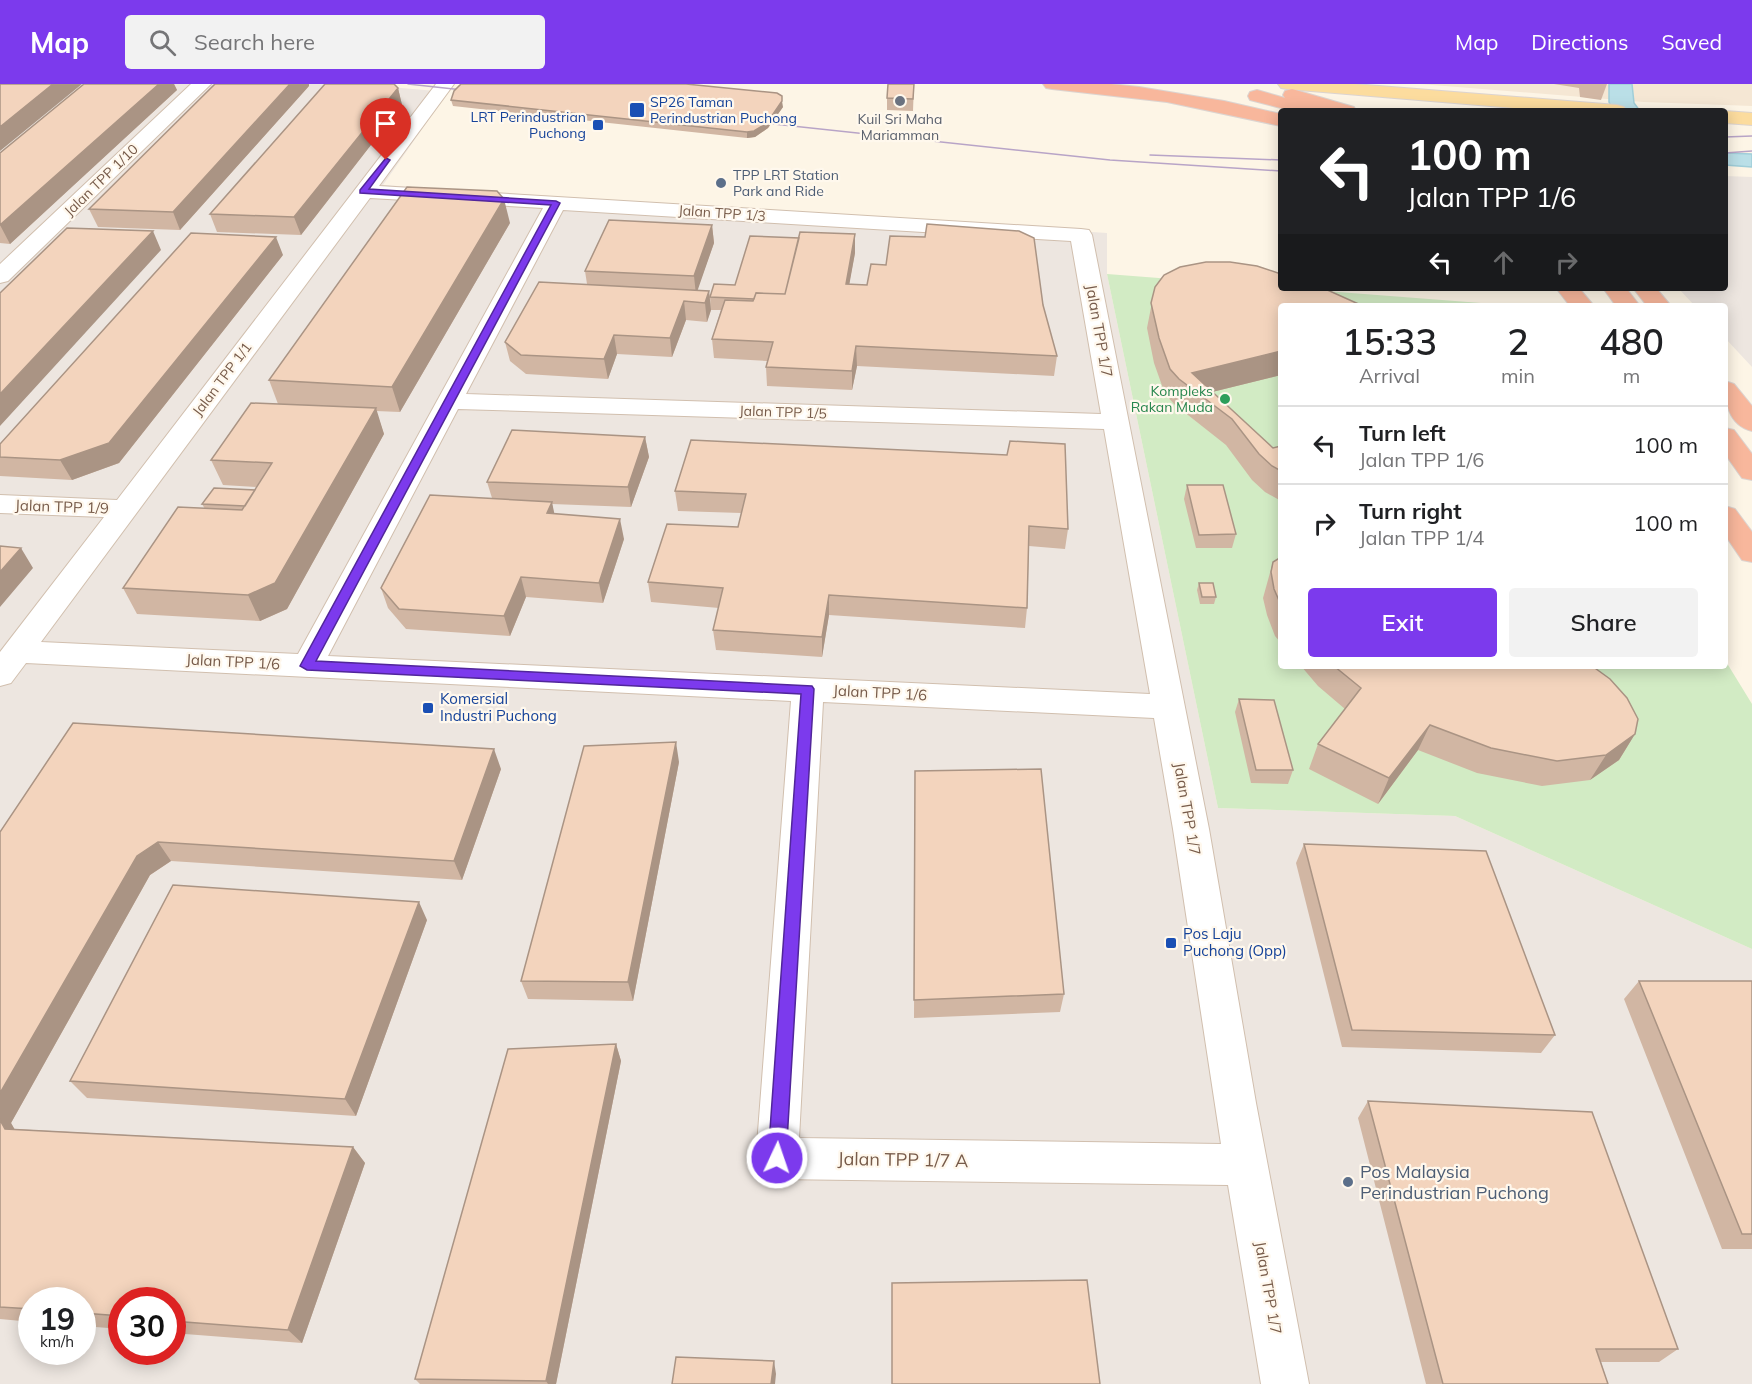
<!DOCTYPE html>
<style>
:root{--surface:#fff;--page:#f2f2f2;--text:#202124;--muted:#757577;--line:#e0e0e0;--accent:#7c3aed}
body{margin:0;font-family:Mulish,sans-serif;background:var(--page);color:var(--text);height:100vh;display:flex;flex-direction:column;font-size:22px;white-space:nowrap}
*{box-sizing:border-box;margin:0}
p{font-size:20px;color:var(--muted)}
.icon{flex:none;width:33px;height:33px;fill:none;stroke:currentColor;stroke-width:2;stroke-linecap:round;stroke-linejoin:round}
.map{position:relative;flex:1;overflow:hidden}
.side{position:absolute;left:1278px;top:219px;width:450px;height:366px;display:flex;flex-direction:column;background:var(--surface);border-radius:6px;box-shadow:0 3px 15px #0003}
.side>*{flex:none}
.guide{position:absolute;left:1278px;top:24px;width:450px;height:183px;border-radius:6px;box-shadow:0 3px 15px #0003;background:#202124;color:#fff;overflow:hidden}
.speed{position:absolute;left:18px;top:1203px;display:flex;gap:12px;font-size:30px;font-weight:700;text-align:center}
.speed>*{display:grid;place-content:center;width:78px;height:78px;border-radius:50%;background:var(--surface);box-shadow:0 3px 15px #0003;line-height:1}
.speed small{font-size:15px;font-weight:400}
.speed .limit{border:9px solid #d22;background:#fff;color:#111}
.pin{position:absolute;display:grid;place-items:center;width:51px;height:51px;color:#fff;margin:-62px -26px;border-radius:50% 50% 50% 0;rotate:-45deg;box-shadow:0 0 6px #0007}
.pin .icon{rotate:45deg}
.me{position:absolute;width:66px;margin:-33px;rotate:3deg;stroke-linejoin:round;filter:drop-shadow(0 0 4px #0008)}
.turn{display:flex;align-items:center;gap:21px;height:126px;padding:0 30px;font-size:27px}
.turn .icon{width:78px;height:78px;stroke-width:2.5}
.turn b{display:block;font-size:42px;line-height:51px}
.lanes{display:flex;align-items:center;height:57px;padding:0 30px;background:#0003;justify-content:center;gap:30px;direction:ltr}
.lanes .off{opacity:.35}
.eta{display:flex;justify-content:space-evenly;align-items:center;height:102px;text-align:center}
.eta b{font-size:36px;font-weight:600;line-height:42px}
.action{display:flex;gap:12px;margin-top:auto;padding:12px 30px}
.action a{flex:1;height:69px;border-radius:6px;background:var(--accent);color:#fff;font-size:24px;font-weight:600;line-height:69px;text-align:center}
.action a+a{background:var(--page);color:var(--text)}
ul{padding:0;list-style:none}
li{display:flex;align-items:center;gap:18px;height:78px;padding:0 30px;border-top:2px solid var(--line)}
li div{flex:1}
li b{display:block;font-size:22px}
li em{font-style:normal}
header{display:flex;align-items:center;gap:36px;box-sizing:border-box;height:84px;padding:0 30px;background:var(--accent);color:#fff}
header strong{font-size:28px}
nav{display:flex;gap:33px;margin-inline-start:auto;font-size:21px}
.search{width:420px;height:54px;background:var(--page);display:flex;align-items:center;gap:15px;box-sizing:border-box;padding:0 21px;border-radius:6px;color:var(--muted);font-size:22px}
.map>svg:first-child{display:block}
.residential{fill:#f5e7d4}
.industrial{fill:#ede6e0;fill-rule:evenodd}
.green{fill:#d2ebc4}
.water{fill:#badfe7;stroke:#a0ced9;stroke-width:1.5}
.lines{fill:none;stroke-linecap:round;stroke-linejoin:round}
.minor-casing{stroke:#d1bfae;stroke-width:2}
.major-casing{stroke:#dcd4d0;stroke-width:2}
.highway-casing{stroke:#dcd4d0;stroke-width:2}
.minor{fill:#fff;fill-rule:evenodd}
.major{fill:#fcdc9e;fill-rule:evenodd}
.highway{fill:#f8b79c;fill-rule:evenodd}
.tram{stroke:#b8a4c7;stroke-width:1.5}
.wall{fill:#d1b6a3}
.shaded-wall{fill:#aa9484}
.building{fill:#f3d4bd;stroke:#aa9484;stroke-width:1.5}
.route{fill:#7c3aed;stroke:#51269a;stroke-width:1.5}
.worship-dot{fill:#6b7280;stroke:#fff8ed;stroke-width:2}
.transit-dot{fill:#1a4fb4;stroke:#fff8ed;stroke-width:2}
.service-dot{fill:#5c6f8a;stroke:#fff8ed;stroke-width:2}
.leisure-dot{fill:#2e9e5b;stroke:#fff8ed;stroke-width:2}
.labels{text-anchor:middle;stroke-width:4.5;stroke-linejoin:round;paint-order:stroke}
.far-transit-label{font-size:14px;fill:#164399;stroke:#fff8ed;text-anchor:start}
.far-worship-label{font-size:14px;fill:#5b616d;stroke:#fff8ed}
.far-service-label{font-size:14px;fill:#4e5e75;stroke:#fff8ed;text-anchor:start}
.far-street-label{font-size:14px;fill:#775b4a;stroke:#fff8ed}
.far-leisure-label{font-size:14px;fill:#27864d;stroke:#fff8ed;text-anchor:end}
.street-label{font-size:15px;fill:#775b4a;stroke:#fff8ed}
.transit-label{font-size:15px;fill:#164399;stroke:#fff8ed;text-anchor:start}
.near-street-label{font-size:18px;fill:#775b4a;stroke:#fff8ed}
.near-service-label{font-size:18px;fill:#4e5e75;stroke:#fff8ed;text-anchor:start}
</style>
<header>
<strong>Map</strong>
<div class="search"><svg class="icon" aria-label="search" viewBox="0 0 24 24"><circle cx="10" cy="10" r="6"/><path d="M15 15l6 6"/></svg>Search here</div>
<nav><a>Map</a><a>Directions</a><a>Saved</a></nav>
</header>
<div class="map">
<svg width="1752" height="1300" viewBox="0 0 1752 1300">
<rect width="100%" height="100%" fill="#fdf5e6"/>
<!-- residential -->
<path class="residential" d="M1420,0H1752V22L1644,18Z"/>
<!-- industrial -->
<path class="industrial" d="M0,0H354L448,8L383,101L1107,149V190L1218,724L1455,732L1752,865V1300H0ZM32,1216H82V1268H32ZM122,1216H172V1268H122Z
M1725,92L1752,93V283L1725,254V222H1695L1678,204H1725Z"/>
<!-- green -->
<path class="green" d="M1107,190L1507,221L1281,222V582H1725V576L1752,620V865L1455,732L1218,724Z"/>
<!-- water -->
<path class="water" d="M1609,0H1632L1634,19L1640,27H1614L1609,18Z
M1725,69L1752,70V83L1725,81Z"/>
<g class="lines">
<!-- minor casing -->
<g class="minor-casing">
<path id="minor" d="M191,0H211L8,197L0,199V180Z
M436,0H454L379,102L1081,145L1089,146L1092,151L1209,745L1256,1019L1309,1300H1261L1228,1101L777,1095L762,1089L756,1074L791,617L26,579L11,599L0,602V568L104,433L0,429V411L117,416ZM370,114L543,124L298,570L41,558ZM563,126L1071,157L1101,330L466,310ZM458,325L1104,345L1150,610L328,572ZM823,618L1154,634L1173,745L1221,1060L799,1054Z"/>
</g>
<!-- major casing -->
<g class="major-casing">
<path id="major" d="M1278,0H1354L1617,21L1624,23L1626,27H1549L1287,5L1281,4Z
M1725,27L1752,29V41L1725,39Z"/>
</g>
<!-- highway casing -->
<g class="highway-casing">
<path id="highway" d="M1043,0H1111L1139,3L1224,17L1281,30V42L1167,18L1052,5L1046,4Z
M1292,5L1354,23L1356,27H1292L1250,16L1248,12L1250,8L1257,6L1285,14L1283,11L1285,7Z
M1556,204H1579L1594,222H1570Z
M1603,204H1626L1640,222H1616Z
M1633,204H1656L1671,222H1647Z
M1725,297L1734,300L1752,322V347C1728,341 1725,318 1725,297Z
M1725,344L1734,346L1752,370V396L1742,394L1725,370Z
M1725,422L1735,425L1752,448V478L1742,476L1725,451Z"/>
</g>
<!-- minor -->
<use href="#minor" class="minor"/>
<!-- major -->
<use href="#major" class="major"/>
<!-- highway -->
<use href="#highway" class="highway"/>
<!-- tram -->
<path class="tram" d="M408,0L472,7
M755,38L1110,76L1281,87
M1725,53L1752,52
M1725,69L1752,67
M1150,71L1281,76"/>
</g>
<!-- wall -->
<path class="wall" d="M84,0H174L177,6L10,160L0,159V69Z
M914,0L913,27L887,26V14Z
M1554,0H1607L1601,16L1580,13L1579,4Z
M309,2L180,146L98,143L89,125Z
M398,4L402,21L301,151L217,148L210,130Z
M451,16L783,23L768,44L755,53L747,54L453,22Z
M510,139L400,328L376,327L384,350L287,525L260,537L137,530L123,504L205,425L202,420L255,406L257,403L223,401L211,376L278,320L269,296Z
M712,141L714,159L697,206L709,207L711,226L707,238L686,236L672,273L617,270L608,295L526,290L510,277L505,258L587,200L585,187Z
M855,150V169L849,200L1043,221L1057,272L1054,292L857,282L852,306L767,302L766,283L767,277L714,274L712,255L721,226H711L710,213L735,201L799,154Z
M283,171L119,379L72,396L0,392V360Z
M1155,203L1281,222V291L1212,308L1273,364L1281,362V417L1265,408L1252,396L1226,361L1174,320L1165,310L1154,279L1147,244Z
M645,353L649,373L631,423L552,420L554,430L624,455L603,519L526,513L510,552L406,545L388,524L381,504L492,414L487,398Z
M691,356L1068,445L1065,465L1029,462L1027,524L1025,544L829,531L822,573L716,566L713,546L719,524L651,518L648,498L738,443L741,429L678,427L675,407Z
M1187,401L1236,450L1232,464H1196L1184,415Z
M1281,473V559L1275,552L1267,531L1263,514L1273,478Z
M1199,499L1216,513L1214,520H1200L1197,506Z
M1301,582H1592L1635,650L1619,676L1590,696L1542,702L1477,689L1418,666L1378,720L1309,685L1318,660L1345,625L1318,602Z
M1239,615L1293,686L1288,700L1251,699L1235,628Z
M679,678L633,917L528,915L521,897Z
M501,685L462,796L171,777L150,791L11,1039L14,1045L353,1063L365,1079L302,1259L172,1249V1216H122V1245L82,1242V1216H32V1238L0,1235V748Z
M915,687L1064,910L1060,928L914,934Z
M1304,760L1555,951L1541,969L1342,963L1296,779Z
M427,836L356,1032L87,1014L70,997Z
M1639,897H1752V1165H1722L1624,915Z
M616,960L621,977L556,1300H420L415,1295Z
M1368,1017L1678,1265L1659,1278H1601L1608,1300H1426L1358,1034Z"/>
<!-- shaded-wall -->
<path class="shaded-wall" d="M53,0H82L0,67V43Z
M159,0H174L177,6L10,160L0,141Z
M290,0H309V2L180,146L173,128Z
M398,4L402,21L301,151L294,133Z
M782,17L783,23L768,44L755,53L747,54V48Z
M504,115L510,139L400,328L392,303Z
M712,141L714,159L696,211L694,192Z
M153,147L161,166L0,342V310Z
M855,150V169L846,219V200Z
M276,153L283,171L119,379L72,396L60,376Z
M709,207L711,226L707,238L705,219Z
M684,217L686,236L672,273L670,254Z
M614,251L617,270L608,295L604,275Z
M856,262L857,282L852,306V287Z
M1281,267V291L1200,311L1192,289Z
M376,324L384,350L287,525L260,537L248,511Z
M645,353L649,373L631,423L628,403Z
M552,418L556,438L547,429Z
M620,435L624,455L603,519L599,499Z
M21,464L33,484L0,523V488Z
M521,493L526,513L510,552L504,532Z
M829,511V531L822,573V553Z
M1430,641L1418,666L1378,720L1389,694Z
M1635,650L1619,676L1590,696L1606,671Z
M676,658L679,678L633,917L628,898Z
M494,665L501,685L462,796L454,777Z
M158,758L171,777L150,791L11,1039L24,1061L5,1045L0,1036V1009L137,772Z
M419,818L427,836L356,1032L345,1015Z
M616,960L621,977L556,1300H548L546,1297Z
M353,1063L365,1079L302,1259L288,1246Z
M774,1277L776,1290L775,1300H771Z"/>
<!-- building -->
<path class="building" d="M0,0H53L0,43Z
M84,0H159L0,141V69Z
M215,0H290L173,128L89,125Z
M325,0H394L398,4L294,133L210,130Z
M461,0H686L777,9L782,12V17L767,39L754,47L747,48L451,16L454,7Z
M888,0H914L913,15L887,14Z
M407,103L497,107L504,115L392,303L269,296Z
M609,136L712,141L694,192L585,187Z
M927,140L1019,147L1034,154L1043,221L1057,272L856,262L852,287L766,283L773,258L712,255L725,216L753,217L756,209L785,210L800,148L855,150L846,200L867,201L871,180L886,181L890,152L925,153Z
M67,144L153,147L0,310V209Z
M191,149L276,153L109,359L60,376L0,373V360Z
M750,152L799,154L785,210L756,209L754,215L710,213L714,200L735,201Z
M1206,178H1230L1257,182L1281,190V204H1323L1363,222H1281V267L1192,289L1273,364L1281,362V387L1272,382L1259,370L1232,335L1179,295L1170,285L1159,254L1151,219L1155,203L1164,191L1180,183Z
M539,198L709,207L705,219L684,217L670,254L614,251L604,275L521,271L505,258Z
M251,319L376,324L275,499L248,511L123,504L178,423L242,426L272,379L211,376Z
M512,346L645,353L628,403L487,398Z
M691,356L1007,371L1010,357L1065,360L1068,445L1029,442L1027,524L829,511L822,553L713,546L723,504L648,498L667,440L738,443L746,410L675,407Z
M1187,401H1223L1236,450L1199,451Z
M214,404L255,406L245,422L202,420Z
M430,411L552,418L547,429L620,435L599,499L521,493L504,532L399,525L381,504Z
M0,462L21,464L0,488Z
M1281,473V521L1274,505L1271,488L1273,478Z
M1199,499H1213L1216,513H1202Z
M1334,582H1592L1610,595L1627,614L1638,635L1635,650L1606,671L1557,677L1491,664L1430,641L1389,694L1318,660L1361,604Z
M1239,615L1274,616L1293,686H1256Z
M73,639L494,665L454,777L158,758L137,772L0,1009V748Z
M676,658L628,898L521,897L584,662Z
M1041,685L1064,910L914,916L915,687Z
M1304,760L1486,767L1555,951L1352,946Z
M173,801L419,818L345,1015L70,997Z
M1639,897H1752V1150H1742Z
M616,960L546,1297L415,1295L508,965Z
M1368,1017L1592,1028L1678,1265H1596L1608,1300H1443Z
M0,1036L5,1045L353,1063L288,1246L172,1237V1216H122V1232L82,1229V1216H32V1225L0,1223Z
M1087,1196L1100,1300H892V1199Z
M676,1273L774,1277L771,1300H672Z"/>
<!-- route -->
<path class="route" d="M386,74L390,76L369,105L556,117L560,119L316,577L812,602L814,605L786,1074L783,1080L777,1083L770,1080L768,1074L801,610L307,586L300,582L551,121L360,109V106Z"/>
<!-- markers -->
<circle class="worship-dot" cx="900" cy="17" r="6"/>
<g class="transit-dot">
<rect x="629" y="18" width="16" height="16" rx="3"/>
<rect x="592" y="35" width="12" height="12" rx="3"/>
<rect x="422" y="618" width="12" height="12" rx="3"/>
<rect x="1165" y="853" width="12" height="12" rx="3"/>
</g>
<g class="service-dot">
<circle cx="721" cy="99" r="6"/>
<circle cx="1348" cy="1098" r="6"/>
</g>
<circle class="leisure-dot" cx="1225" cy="315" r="6"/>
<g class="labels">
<!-- far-transit labels -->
<g class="far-transit-label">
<text x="650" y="23">SP26 Taman<tspan x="650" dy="16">Perindustrian Puchong</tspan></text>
<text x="586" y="38" text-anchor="end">LRT Perindustrian<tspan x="586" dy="16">Puchong</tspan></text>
</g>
<!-- far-worship labels -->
<g class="far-worship-label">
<text x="900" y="40">Kuil Sri Maha<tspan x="900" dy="16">Mariamman</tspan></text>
</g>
<!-- far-service labels -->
<g class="far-service-label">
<text x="733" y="96">TPP LRT Station<tspan x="733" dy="16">Park and Ride</tspan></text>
</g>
<!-- far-street labels -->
<g class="far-street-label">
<text transform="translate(101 96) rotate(-44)" y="5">Jalan TPP 1/10</text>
<text transform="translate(722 129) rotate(4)" y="5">Jalan TPP 1/3</text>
<text transform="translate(222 295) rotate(-53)" y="5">Jalan TPP 1/1</text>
<text transform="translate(783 328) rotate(2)" y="5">Jalan TPP 1/5</text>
</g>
<!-- far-leisure labels -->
<g class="far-leisure-label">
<text x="1213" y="312">Kompleks<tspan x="1213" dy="16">Rakan Muda</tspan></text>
</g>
<!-- street labels -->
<g class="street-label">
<text transform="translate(1099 247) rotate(80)" y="5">Jalan TPP 1/7</text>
<text transform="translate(62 423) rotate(2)" y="5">Jalan TPP 1/9</text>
<text transform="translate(233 578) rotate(3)" y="5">Jalan TPP 1/6</text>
<text transform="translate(880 609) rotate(3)" y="5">Jalan TPP 1/6</text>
<text transform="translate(1187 725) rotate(80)" y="5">Jalan TPP 1/7</text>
<text transform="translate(1268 1204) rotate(80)" y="5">Jalan TPP 1/7</text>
</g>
<!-- transit labels -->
<g class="transit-label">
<text x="440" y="620">Komersial<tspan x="440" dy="17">Industri Puchong</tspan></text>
<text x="1183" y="855">Pos Laju<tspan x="1183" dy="17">Puchong (Opp)</tspan></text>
</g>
<!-- near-street labels -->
<g class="near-street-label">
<text transform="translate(903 1076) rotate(1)" y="6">Jalan TPP 1/7 A</text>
</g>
<!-- near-service labels -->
<g class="near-service-label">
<text x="1360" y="1094">Pos Malaysia<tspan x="1360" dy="21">Perindustrian Puchong</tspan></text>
</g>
</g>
</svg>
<div class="speed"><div>19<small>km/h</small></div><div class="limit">30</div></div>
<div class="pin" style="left:386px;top:76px;background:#d93025"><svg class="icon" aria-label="arrive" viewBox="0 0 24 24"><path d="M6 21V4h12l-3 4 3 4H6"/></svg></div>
<svg class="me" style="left:777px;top:1074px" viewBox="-20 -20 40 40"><circle r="17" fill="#7c3aed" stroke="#fff" stroke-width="3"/><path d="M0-11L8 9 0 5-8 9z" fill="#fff"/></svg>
<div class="guide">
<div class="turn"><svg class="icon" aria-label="left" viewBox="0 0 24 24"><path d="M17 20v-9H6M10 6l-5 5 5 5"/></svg><div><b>100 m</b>Jalan TPP 1/6</div></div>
<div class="lanes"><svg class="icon" aria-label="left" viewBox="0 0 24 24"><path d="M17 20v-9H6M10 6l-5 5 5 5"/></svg><svg class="icon off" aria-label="ahead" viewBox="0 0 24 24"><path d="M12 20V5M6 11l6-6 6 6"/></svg><svg class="icon off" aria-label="right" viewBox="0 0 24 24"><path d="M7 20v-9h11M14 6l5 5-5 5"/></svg></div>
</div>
<section class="side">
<div class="eta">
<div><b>15:33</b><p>Arrival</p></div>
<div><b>2</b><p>min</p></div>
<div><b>480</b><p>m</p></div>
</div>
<ul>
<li><svg class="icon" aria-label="left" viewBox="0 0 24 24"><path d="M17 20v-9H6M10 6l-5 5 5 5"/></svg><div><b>Turn left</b><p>Jalan TPP 1/6</p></div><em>100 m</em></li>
<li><svg class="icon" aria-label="right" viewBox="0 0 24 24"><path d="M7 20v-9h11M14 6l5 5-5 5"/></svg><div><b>Turn right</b><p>Jalan TPP 1/4</p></div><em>100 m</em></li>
</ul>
<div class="action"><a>Exit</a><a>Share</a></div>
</section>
</div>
